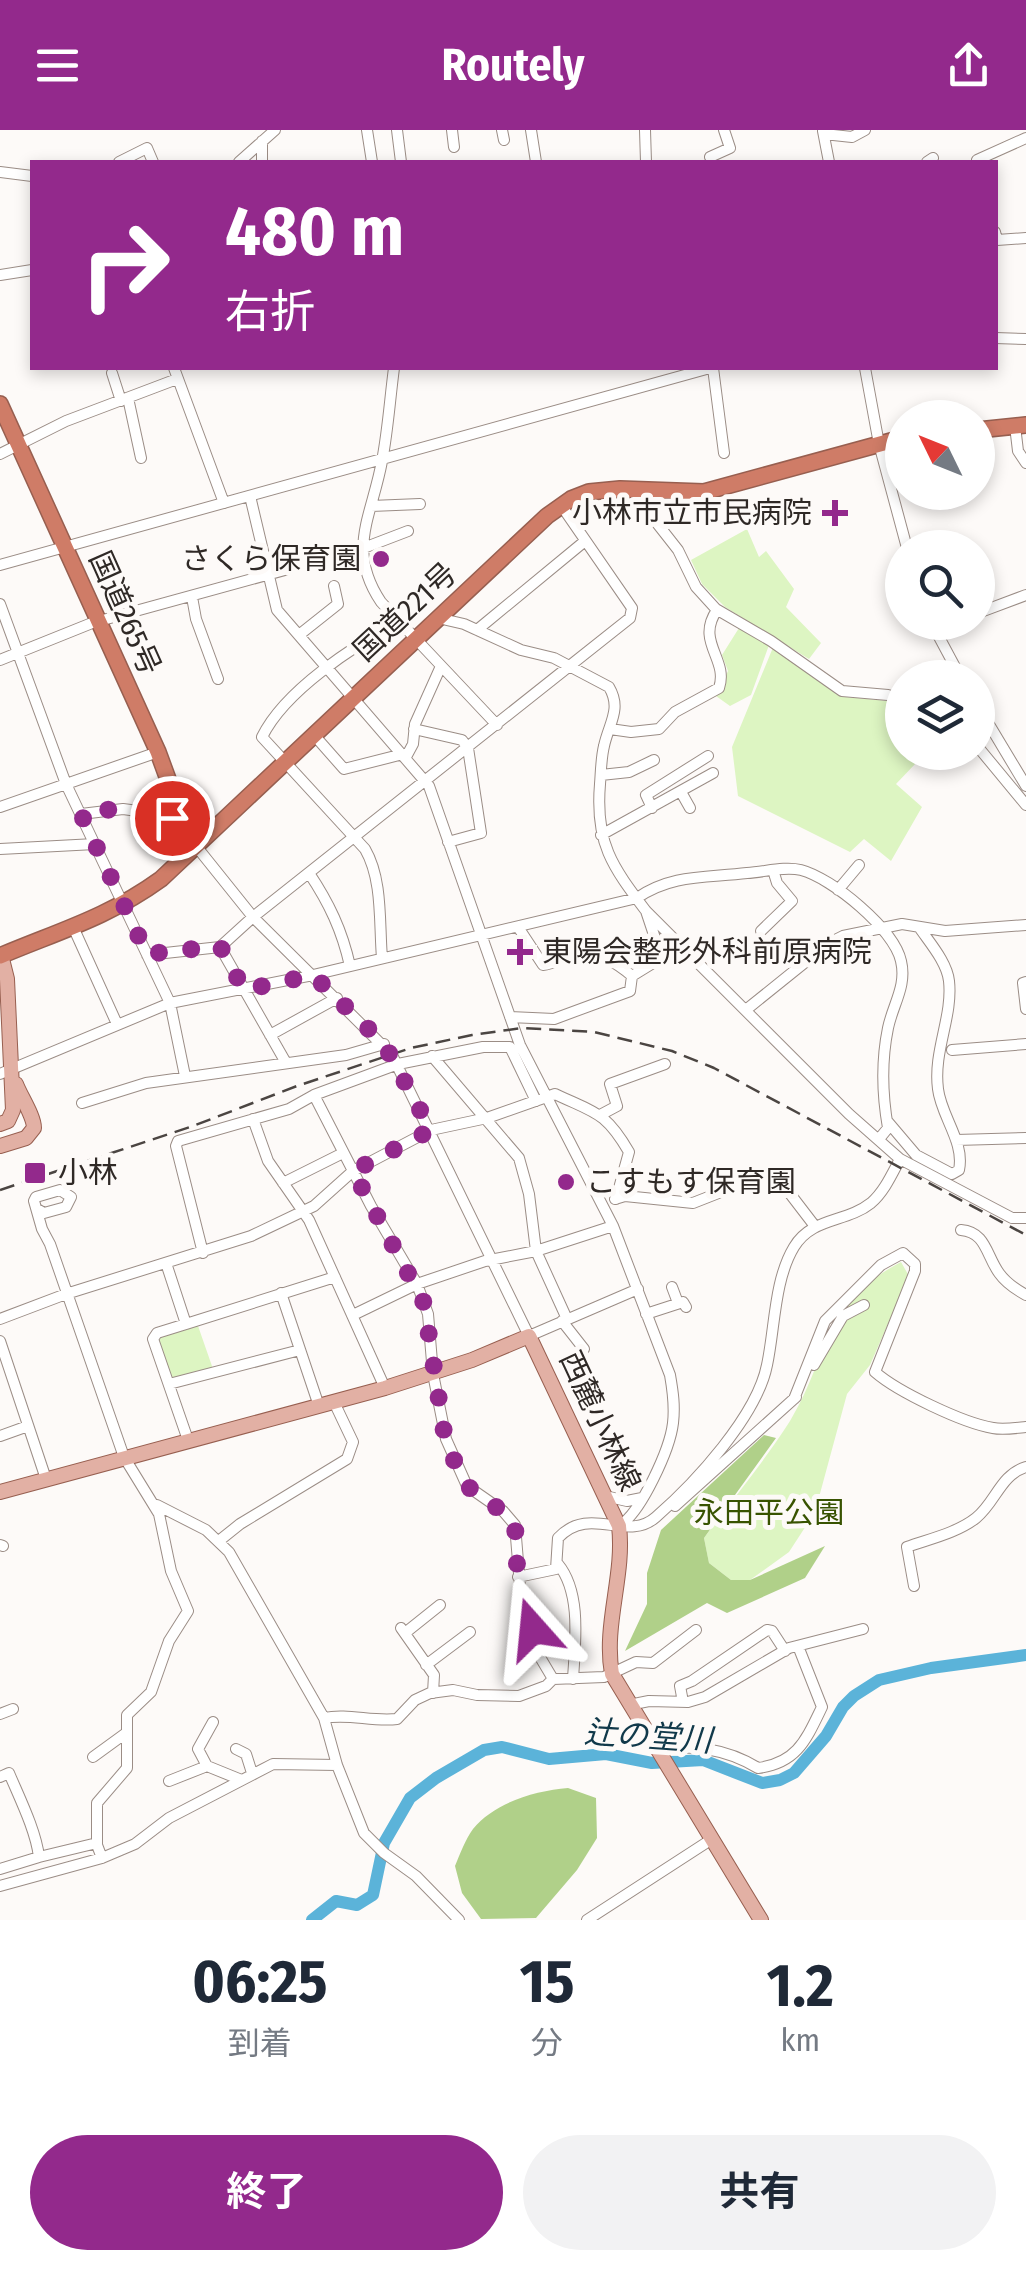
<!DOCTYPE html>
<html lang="ja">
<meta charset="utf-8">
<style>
:root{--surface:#fff;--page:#f2f2f3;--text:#1f2937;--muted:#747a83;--accent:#93298c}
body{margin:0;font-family:"Fira Sans Condensed","Noto Sans JP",sans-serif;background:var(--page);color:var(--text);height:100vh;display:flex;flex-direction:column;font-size:38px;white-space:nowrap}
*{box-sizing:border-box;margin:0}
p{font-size:32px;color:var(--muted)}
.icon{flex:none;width:55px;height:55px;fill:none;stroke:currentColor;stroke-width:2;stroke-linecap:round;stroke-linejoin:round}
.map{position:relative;height:1790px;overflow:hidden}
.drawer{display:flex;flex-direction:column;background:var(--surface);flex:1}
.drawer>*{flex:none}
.hud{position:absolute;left:30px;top:30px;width:968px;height:210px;border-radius:0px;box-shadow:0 5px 15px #0003;background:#93298c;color:#fff;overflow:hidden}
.needle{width:65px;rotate:313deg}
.buttons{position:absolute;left:885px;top:270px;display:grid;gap:20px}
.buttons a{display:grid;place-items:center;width:110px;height:110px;border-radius:50%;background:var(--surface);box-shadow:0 5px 15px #0003;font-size:50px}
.pin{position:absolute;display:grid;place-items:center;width:85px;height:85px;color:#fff;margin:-42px;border:5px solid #fff;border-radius:50%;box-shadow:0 2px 10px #0007}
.me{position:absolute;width:110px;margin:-55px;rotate:342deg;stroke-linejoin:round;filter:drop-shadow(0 0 8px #0008)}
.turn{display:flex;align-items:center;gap:35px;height:210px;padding:0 30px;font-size:45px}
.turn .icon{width:130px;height:130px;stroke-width:2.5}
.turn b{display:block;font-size:70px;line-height:85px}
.eta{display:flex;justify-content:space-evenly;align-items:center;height:170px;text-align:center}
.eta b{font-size:60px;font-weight:700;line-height:70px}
.button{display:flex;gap:20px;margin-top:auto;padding:20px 30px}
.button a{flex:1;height:115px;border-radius:60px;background:var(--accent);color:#fff;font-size:40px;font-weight:700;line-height:115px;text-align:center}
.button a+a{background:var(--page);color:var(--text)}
header{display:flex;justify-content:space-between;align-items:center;height:130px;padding:0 30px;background:var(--accent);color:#fff;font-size:45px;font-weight:700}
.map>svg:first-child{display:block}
.green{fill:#ddf5c2}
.forest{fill:#b0d089}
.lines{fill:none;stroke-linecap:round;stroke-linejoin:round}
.river{stroke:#5bb3d9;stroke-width:12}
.minor-casing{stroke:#9b8d86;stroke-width:12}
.major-casing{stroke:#975f50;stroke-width:16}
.highway-casing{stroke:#975f50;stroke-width:18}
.minor{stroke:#fff;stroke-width:10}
.major{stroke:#e2b0a4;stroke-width:14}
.highway{stroke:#cf7c67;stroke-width:15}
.rail{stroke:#4b4542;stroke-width:2.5;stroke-dasharray:15 8;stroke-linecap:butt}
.route{stroke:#93298c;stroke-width:18;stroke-dasharray:0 32.4}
.poi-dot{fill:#93298c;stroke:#fdfaf8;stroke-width:4}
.labels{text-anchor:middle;stroke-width:10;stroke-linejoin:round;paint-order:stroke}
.poi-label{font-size:30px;fill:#2f2926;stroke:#fdfaf8;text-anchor:start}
.street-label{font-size:30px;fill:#2f2926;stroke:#fdfaf8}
.park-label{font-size:30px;fill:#385301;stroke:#fdfaf8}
.water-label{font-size:32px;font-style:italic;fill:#11394a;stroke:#fdfaf8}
</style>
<header><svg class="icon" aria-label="menu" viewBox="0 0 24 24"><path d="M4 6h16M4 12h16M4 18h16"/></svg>Routely<svg class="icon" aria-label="share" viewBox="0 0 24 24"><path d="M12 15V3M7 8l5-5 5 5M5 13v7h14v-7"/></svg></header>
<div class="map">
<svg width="1026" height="1790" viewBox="0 0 1026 1790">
<rect width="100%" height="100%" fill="#fdfaf8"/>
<!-- green -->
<path class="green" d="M747,399L759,427L766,421L794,459L786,477L821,513L809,529L725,477L702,454L691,430Z
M739,498L769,515L751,565L730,576L716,566L728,541L722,525Z
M774,515L846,567L889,571L902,577V609L900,613L902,622L907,623L916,633L896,654L922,677L891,731L864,709L850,722L738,666L732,617Z
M901,1132L909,1146L870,1235L847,1264L815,1382L789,1422L750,1450H731L709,1433L704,1408C732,1370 764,1332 790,1291C830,1225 821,1174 901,1132Z
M197,1193L213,1239L171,1250L156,1208Z"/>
<!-- forest -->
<path class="forest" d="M764,1305L776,1308L704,1408L709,1433L731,1450H750L825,1416L805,1448L727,1483L707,1473L625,1521L647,1474V1443L661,1400Z
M568,1658L596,1668L597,1708L577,1740L536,1788L481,1789L462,1763L455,1736C460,1724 465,1710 473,1699C495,1672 535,1661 568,1658Z"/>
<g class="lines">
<!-- river -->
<path class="river" d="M312,1790L336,1771L357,1775L373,1765L384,1713L410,1668L436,1648L484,1620L502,1617L549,1629L606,1624L652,1633L703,1630L762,1653L780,1650L794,1643L826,1606L843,1577L854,1566L879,1550L931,1538L1026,1525"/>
<!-- minor casing -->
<g class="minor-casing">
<path id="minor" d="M367,0L372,32
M397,0L401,32
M452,0L454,17
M502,0L504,10
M531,0L536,32
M645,0L646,32
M823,1L829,32
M824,4L852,7L865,0
M262,11V32
M710,27L730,18L724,0
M119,32L147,18L153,32
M239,32L275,0
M927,32L933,28
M978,32L977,30L1026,8
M0,42L32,46
M995,102L997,110L1026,108
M0,145L32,140
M995,208L1026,209
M174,238L224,373
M394,238C390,268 388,300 382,331C372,386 346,420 381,472L497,595
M713,238L724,323
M865,238L879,314L907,418
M112,243L121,271
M128,268L141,328
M1015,296L1018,321L1026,333
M0,324L66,291L177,249
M641,361L645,378L678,420L696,457L716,479L771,511L842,561L888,565L902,569
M250,366L277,480L429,656L520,915L613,1096L670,1245C673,1262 675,1276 673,1293C670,1319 641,1383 619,1396
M371,376L420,374
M0,435L710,238
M192,467L196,489L218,549
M0,474L66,654L170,873L185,946
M978,483L1026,465
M438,488L464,494L521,520L554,528L609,557C622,579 609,593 604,616C601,628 601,642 600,654C595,713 612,736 646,781L849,984L900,1029L1012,1088H1026
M931,492L961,548
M933,498L950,492
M477,500L585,411
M299,505L338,474L334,456
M0,530L92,493L361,419L408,401
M978,576L1026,656
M414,599L462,610L468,618L481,703L448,712
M610,599L631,602L659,599L675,582L719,558C729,529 695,512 717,480
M314,605L344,639L403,624
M978,617L1026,675
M406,627L413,614L415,594L441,536
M601,645L629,642L654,630
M681,662L690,678
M0,677L158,622
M652,678L646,665L708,626
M81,684L123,679L182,687
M601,705L713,643
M196,716L253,787L392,925L529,1206L638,1159
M0,719L95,714
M309,743C329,773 342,800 350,836
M838,760L859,735
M74,799L117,894
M761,801L792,771L777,753L773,740
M220,817L285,931
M147,825L220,817L253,787L630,488L632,478L561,375
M382,828C379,793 383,750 365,719L262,607C285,560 354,516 399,491
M632,846L658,830L660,823L646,781
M1026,852L1023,853L1026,879
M747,879L829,813L843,806L902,794L945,801L1026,795
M510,887L554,889L630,861L632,846C617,833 595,819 573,825C562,828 554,834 543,835L518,797
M270,905L337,868
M952,920L1026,914
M432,926L519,1028L529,1064L536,1121L567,1189
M0,944L170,873L313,845L637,768C672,744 706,748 747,743C765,742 784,736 801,740C832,748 894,799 901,831C907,856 893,874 888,898C881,932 882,964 888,998L879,1009
M314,965L371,1076L417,1154L428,1184L433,1244L446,1309L467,1356L503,1381L515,1395L521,1468L532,1491L534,1517L553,1549
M82,973L146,953L346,925L384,914
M602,984L617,976L610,954L665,934
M253,989L268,1031L309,1090L385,1258
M888,992L916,1025L952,1044L959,1040C965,1012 941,986 938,959C933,921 953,887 949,851C947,832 929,812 919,797
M956,1010L1026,1008
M283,1053L343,1023
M615,1069L625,1066L693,1073L767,1044L781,1052L814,1095
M37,1079L44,1083L66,1077L71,1067L60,1060L36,1067L34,1071L42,1099L50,1114L124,1327L159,1384L171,1441L188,1481L169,1511L151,1562L127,1585V1638L97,1673V1715L102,1728
M961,1100C986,1102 986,1125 999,1143C1006,1153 1015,1159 1026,1165
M203,1123L176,1016L178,1011L289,979L314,965L398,934L483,917H510L536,971
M166,1133L186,1194L157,1203L153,1209L188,1310
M672,1157L678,1173
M281,1163L319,1276
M646,1184L683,1172L686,1177
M353,1185L417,1154L485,1131L536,1121L613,1096
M0,1189L66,1164L251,1106L314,1076L353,1041L431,1000L487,988L555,964C595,983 605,981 629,1022L616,1069
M562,1191L584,1219
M186,1194L335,1147
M0,1211L46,1349
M814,1235L843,1186L864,1175
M169,1254L300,1220
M794,1269L825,1191L881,1135L903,1123L915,1134V1141L875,1242C898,1262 963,1293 993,1298C1003,1300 1016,1298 1026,1297
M0,1306L28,1296
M605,1366L627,1371L642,1368
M157,1375L206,1400L229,1422L324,1588L337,1635L364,1703L384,1723L416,1746L459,1790
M675,1376L796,1267
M220,1410L240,1394L347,1329L353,1312L334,1272
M0,1415L3,1416
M558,1434C582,1463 575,1514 573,1549
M518,1447L556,1439L558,1408C590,1374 627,1413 656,1387C695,1353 757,1286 767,1235C775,1198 774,1150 794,1117C812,1087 846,1093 871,1073C884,1062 892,1044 900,1029
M914,1456L907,1417C929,1409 957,1403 976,1388C996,1372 1000,1345 1026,1337
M401,1498L434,1545L433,1563
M405,1503L440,1475
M426,1535L470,1502
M683,1572L680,1556L692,1551L767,1500L772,1501L785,1521
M629,1575L649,1571L688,1572L705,1567L789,1518L863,1499
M0,1584L13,1579
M324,1588C348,1583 372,1592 397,1589L415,1570L430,1563L453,1560L477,1565L519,1566L546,1556L553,1549L604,1547L636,1532L653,1533L696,1500
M236,1619L246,1624L252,1643
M656,1619C694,1615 725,1618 758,1638C797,1633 806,1610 822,1577L798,1516
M93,1627L126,1603
M207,1636L198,1619L213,1592
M0,1647L9,1643C20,1669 36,1701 39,1727L0,1739
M169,1651L207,1636L239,1649
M39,1727L97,1713
M0,1756L102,1728L135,1714L169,1688L273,1634L337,1635
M587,1790L712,1709"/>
</g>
<!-- major casing -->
<g class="major-casing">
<path id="major" d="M0,994L8,991L13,980L7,849L1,825
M0,1016L26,1008L34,998C34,986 21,967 16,954
M0,1362L385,1258L472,1230L529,1206L619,1396C625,1445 603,1495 612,1544L761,1790"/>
</g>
<!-- highway casing -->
<g class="highway-casing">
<path id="highway" d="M0,274L158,622L188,704L196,716
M978,300L1026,295
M0,826C59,801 107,788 161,749L547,386L571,369L589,362L620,359L704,362L902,308"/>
</g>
<!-- minor -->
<use href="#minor" class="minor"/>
<!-- major -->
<use href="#major" class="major"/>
<!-- highway -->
<use href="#highway" class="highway"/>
<!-- rail -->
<path class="rail" d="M0,1060L193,996L297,956L411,918L472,905L522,898L594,902L672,921L714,938L1026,1105"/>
</g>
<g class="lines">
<!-- route -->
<path class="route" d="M172,688C142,677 112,677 81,684L147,824L220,816L244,860L313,845L384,914L431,1000L353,1041L424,1173L444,1302L454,1330L467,1356L503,1382L515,1395L518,1454L533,1499"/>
</g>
<!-- markers -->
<g class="poi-dot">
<path d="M830 368h10v10h10v10h-10v10h-10v-10h-10v-10h10z"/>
<circle cx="381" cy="429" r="10"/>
<path d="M515 807h10v10h10v10h-10v10h-10v-10h-10v-10h10z"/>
<rect x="23" y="1031" width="24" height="24" rx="5"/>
<circle cx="566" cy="1052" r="10"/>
</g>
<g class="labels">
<!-- poi labels -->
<g class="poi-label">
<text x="812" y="393" text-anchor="end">小林市立市民病院</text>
<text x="361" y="439" text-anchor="end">さくら保育園</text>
<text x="542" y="832">東陽会整形外科前原病院</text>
<text x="58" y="1053">小林</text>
<text x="586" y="1062">こすもす保育園</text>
</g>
<!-- street labels -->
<g class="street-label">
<text transform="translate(405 482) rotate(-43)" y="10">国道221号</text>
<text transform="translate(125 483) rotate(66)" y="10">国道265号</text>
<text transform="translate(600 1291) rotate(65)" y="10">西麓小林線</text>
</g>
<!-- park labels -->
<g class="park-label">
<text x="769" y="1393">永田平公園</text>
</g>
<!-- water labels -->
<g class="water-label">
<text transform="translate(648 1606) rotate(4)" y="11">辻の堂川</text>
</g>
</g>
</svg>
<div class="buttons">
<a><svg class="needle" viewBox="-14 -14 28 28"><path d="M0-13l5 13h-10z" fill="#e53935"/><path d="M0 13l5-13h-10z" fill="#747a83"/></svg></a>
<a><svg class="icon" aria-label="search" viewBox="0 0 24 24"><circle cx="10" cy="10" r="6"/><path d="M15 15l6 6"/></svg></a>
<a><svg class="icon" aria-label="layers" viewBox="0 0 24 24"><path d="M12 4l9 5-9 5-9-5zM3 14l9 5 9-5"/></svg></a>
</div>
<div class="pin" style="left:172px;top:688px;background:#d93025"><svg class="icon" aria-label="arrive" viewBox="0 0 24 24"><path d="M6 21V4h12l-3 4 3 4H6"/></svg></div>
<svg class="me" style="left:533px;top:1499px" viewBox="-20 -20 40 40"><path d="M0-17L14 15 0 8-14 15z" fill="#93298c" stroke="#fff" stroke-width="4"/></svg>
<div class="hud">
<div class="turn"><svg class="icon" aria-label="right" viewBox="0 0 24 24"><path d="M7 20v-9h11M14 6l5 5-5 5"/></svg><div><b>480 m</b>右折</div></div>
</div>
</div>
<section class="drawer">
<div class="eta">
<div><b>06:25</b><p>到着</p></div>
<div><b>15</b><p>分</p></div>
<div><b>1.2</b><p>km</p></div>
</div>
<div class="button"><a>終了</a><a>共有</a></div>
</section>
